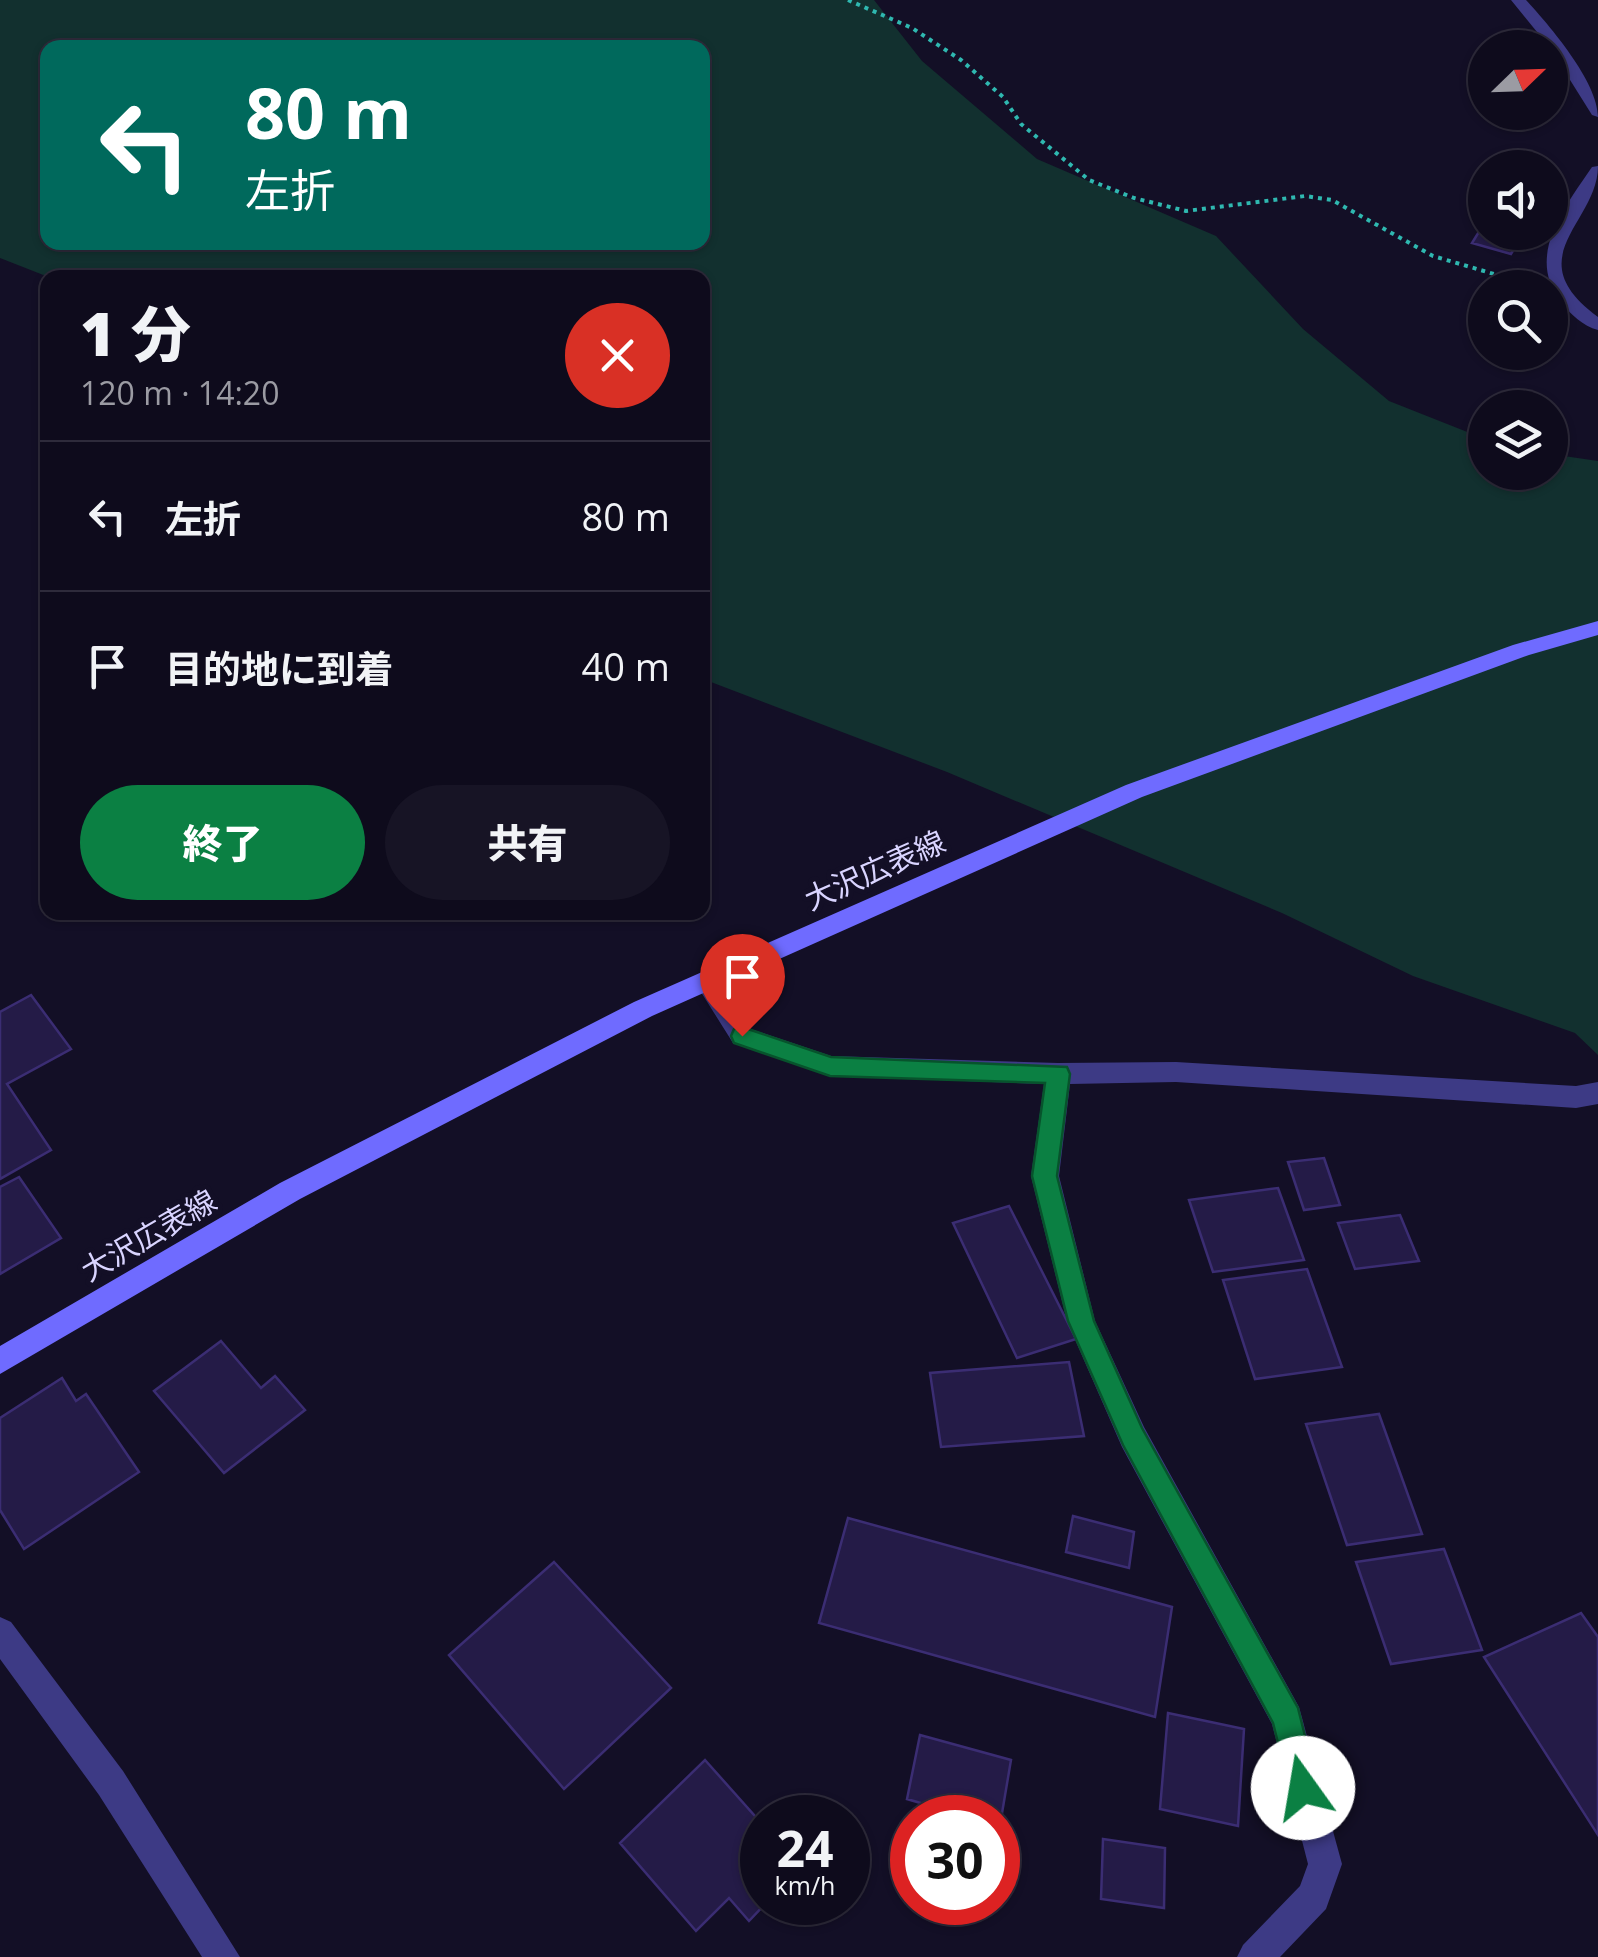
<!DOCTYPE html>
<html lang="ja">
<meta charset="utf-8">
<style>
:root{--surface:#0e0b1c;--page:#171425;--text:#f1f3f6;--muted:#9b9ba3;--line:#2e2b3b;--accent:#0b8043}
body{margin:0;font-family:"Open Sans","Noto Sans JP",sans-serif;background:var(--page);color:var(--text);height:100vh;display:flex;flex-direction:column;font-size:38px;white-space:nowrap}
*{box-sizing:border-box;margin:0}
p{font-size:32px;color:var(--muted)}
.icon{flex:none;width:55px;height:55px;fill:none;stroke:currentColor;stroke-width:2;stroke-linecap:round;stroke-linejoin:round}
.map{position:relative;flex:1;overflow:hidden}
.drawer{position:absolute;left:40px;top:270px;width:670px;height:650px;display:flex;flex-direction:column;background:var(--surface);border-radius:20px;box-shadow:0 2px 8px #0004,0 0 0 2px var(--line)}
.drawer>*{flex:none}
.top-card{position:absolute;left:40px;top:40px;width:670px;height:210px;border-radius:20px;box-shadow:0 2px 8px #0004,0 0 0 2px var(--line);background:#00695c;color:#fff;overflow:hidden}
.needle{width:65px;rotate:67deg}
.fabs{position:absolute;left:1468px;top:30px;display:grid;gap:20px}
.fabs a{display:grid;place-items:center;width:100px;height:100px;border-radius:50%;background:var(--surface);box-shadow:0 2px 8px #0004,0 0 0 2px var(--line);font-size:50px}
.speed{position:absolute;left:740px;top:1795px;display:flex;gap:20px;font-size:50px;font-weight:700;text-align:center}
.speed>*{display:grid;place-content:center;width:130px;height:130px;border-radius:50%;background:var(--surface);box-shadow:0 2px 8px #0004,0 0 0 2px var(--line);line-height:1}
.speed small{font-size:25px;font-weight:400}
.speed .limit{border:15px solid #d22;background:#fff;color:#111}
.pin{position:absolute;display:grid;place-items:center;width:85px;height:85px;color:#fff;margin:-102px -42px;border-radius:50% 50% 50% 0;rotate:-45deg;box-shadow:0 0 10px #0007}
.pin .icon{rotate:45deg}
.me{position:absolute;width:110px;margin:-55px;rotate:347deg;stroke-linejoin:round;filter:drop-shadow(0 0 8px #0008)}
.turn{display:flex;align-items:center;gap:35px;height:210px;padding:0 40px;font-size:45px}
.turn .icon{width:130px;height:130px;stroke-width:2.5}
.turn b{display:block;font-size:70px;line-height:85px}
.round{display:grid;place-items:center;flex:none;width:105px;height:105px;border-radius:52px;background:var(--page)}
.overview{display:flex;align-items:center;justify-content:space-between;height:170px;padding:0 40px}
h1{font-size:60px;font-weight:800;line-height:75px}
.action{display:flex;gap:20px;margin-top:auto;padding:20px 40px}
.action a{flex:1;height:115px;border-radius:60px;background:var(--accent);color:#fff;font-size:40px;font-weight:800;line-height:115px;text-align:center}
.action a+a{background:var(--page);color:var(--text)}
ul{padding:0;list-style:none}
li{display:flex;align-items:center;gap:30px;height:150px;padding:0 40px;border-top:2px solid var(--line)}
li div{flex:1}
li b{display:block;font-size:38px}
li em{font-style:normal}
.map>svg:first-child{display:block}
.green{fill:#12302f;fill-rule:evenodd}
.building{fill:#241b47;stroke:#3b2d73;stroke-width:2.5}
.lines{fill:none;stroke-linecap:round;stroke-linejoin:round}
.path{stroke:#2fb8b0;stroke-width:4;stroke-dasharray:4 5;stroke-linecap:butt}
.street{fill:#3d3a85;fill-rule:evenodd}
.secondary{fill:#6f6bff;fill-rule:evenodd}
.route{fill:#0b8043;stroke:#07532c;stroke-width:2.5}
.labels{text-anchor:middle;stroke-width:10;stroke-linejoin:round;paint-order:stroke}
.street-label{font-size:30px;fill:#d9d4ff;stroke:#130f26}
</style>
<div class="map">
<svg width="1598" height="1957" viewBox="0 0 1598 1957">
<rect width="100%" height="100%" fill="#130f26"/>
<!-- green -->
<path class="green" d="M0,0H874L922,61L1037,159L1216,236L1303,329L1389,401L1485,439V472H1550V454L1598,461V1055L1575,1033L1413,976L1282,913L947,772L703,679L702,278H51L0,258ZM48,48H702V242H48Z"/>
<!-- building -->
<path class="building" d="M1485,222V232H1524L1511,254L1472,243Z
M31,995L71,1049L7,1084L51,1150L0,1179V1012Z
M1324,1158L1340,1205L1304,1210L1288,1162Z
M19,1177L61,1238L0,1274V1187Z
M1278,1188L1304,1260L1213,1272L1189,1200Z
M1009,1206L1076,1339L1017,1358L953,1223Z
M1400,1215L1419,1261L1355,1269L1338,1223Z
M1307,1269L1342,1367L1255,1379L1223,1280Z
M221,1341L261,1388L275,1376L305,1410L224,1473L154,1391Z
M1069,1362L1084,1436L941,1447L930,1373Z
M62,1378L76,1401L86,1394L139,1472L24,1549L0,1510V1418Z
M1379,1414L1422,1534L1347,1545L1306,1424Z
M1073,1516L1134,1532L1129,1568L1066,1552Z
M848,1518L1172,1607L1155,1717L819,1623Z
M1444,1549L1482,1650L1391,1664L1356,1562Z
M554,1562L671,1688L564,1789L449,1655Z
M1581,1613L1598,1637V1835L1484,1657Z
M1168,1713L1244,1729L1238,1826L1160,1809Z
M920,1735L1011,1760L1000,1825L998,1818H972L907,1799Z
M705,1760L762,1824V1902H767L749,1921L729,1898L696,1931L620,1843Z
M1103,1839L1165,1848L1164,1908L1101,1899Z"/>
<g class="lines">
<!-- path -->
<path class="path" d="M848,0L912,28L961,60L1003,97L1021,124L1089,180L1134,198L1186,211L1305,196L1332,200L1433,256L1521,282"/>
<!-- street -->
<path class="street" d="M1511,0H1526C1550,26 1598,82 1598,117L1592,115L1550,48Z
M1598,166C1598,223 1516,257 1598,317V330C1583,326 1570,314 1561,302C1525,256 1565,207 1592,167Z
M707,971L716,974L751,1029L831,1056L1058,1063L1176,1062L1576,1086L1598,1082V1104L1576,1108L1176,1082L1070,1084L1059,1176L1095,1321L1144,1427L1299,1707L1342,1864L1326,1909L1280,1957H1237L1243,1945L1300,1886L1308,1864L1272,1724L1122,1447L1067,1321L1031,1176L1044,1084L831,1076L733,1043L694,981L698,974Z
M0,1617L11,1622L123,1771L240,1957H202L99,1795L0,1659Z"/>
<!-- secondary -->
<path class="secondary" d="M1598,621V635L1529,655L1142,797L652,1016L300,1199L0,1374V1346L280,1183L634,1002L1126,785L1513,645Z"/>
</g>
<!-- route -->
<path class="route" d="M742,1027L831,1057L1067,1067L1070,1074L1057,1176L1094,1321L1142,1428L1298,1708L1318,1788L1314,1799L1303,1803L1292,1799L1273,1723L1123,1445L1068,1321L1032,1176L1045,1083L830,1076L734,1043L731,1036L734,1029Z"/>
<g class="labels">
<!-- street labels -->
<g class="street-label">
<text transform="translate(875 871) rotate(-24)" y="10">大沢広表線</text>
<text transform="translate(149 1236) rotate(-30)" y="10">大沢広表線</text>
</g>
</g>
</svg>
<div class="fabs">
<a><svg class="needle" viewBox="-14 -14 28 28"><path d="M0-13l5 13h-10z" fill="#e53935"/><path d="M0 13l5-13h-10z" fill="#9b9ba3"/></svg></a>
<a><svg class="icon" aria-label="sound" viewBox="0 0 24 24"><path d="M4 9h4l5-4v14l-5-4H4zM17 9q2 3 0 6"/></svg></a>
<a><svg class="icon" aria-label="search" viewBox="0 0 24 24"><circle cx="10" cy="10" r="6"/><path d="M15 15l6 6"/></svg></a>
<a><svg class="icon" aria-label="layers" viewBox="0 0 24 24"><path d="M12 4l9 5-9 5-9-5zM3 14l9 5 9-5"/></svg></a>
</div>
<div class="speed"><div>24<small>km/h</small></div><div class="limit">30</div></div>
<div class="pin" style="left:742px;top:1036px;background:#d93025"><svg class="icon" aria-label="arrive" viewBox="0 0 24 24"><path d="M6 21V4h12l-3 4 3 4H6"/></svg></div>
<svg class="me" style="left:1303px;top:1788px" viewBox="-20 -20 40 40"><circle r="19" fill="#fff"/><path d="M0-13L10 11 0 6-10 11z" fill="#0b8043"/></svg>
<div class="top-card">
<div class="turn"><svg class="icon" aria-label="left" viewBox="0 0 24 24"><path d="M17 20v-9H6M10 6l-5 5 5 5"/></svg><div><b>80 m</b>左折</div></div>
</div>
<section class="drawer">
<div class="overview"><div><h1>1 分</h1><p>120 m · 14:20</p></div><a class="round" style="background:#d93025;color:#fff"><svg class="icon" aria-label="close" viewBox="0 0 24 24"><path d="M6 6l12 12M18 6L6 18"/></svg></a></div>
<ul>
<li><svg class="icon" aria-label="left" viewBox="0 0 24 24"><path d="M17 20v-9H6M10 6l-5 5 5 5"/></svg><div><b>左折</b></div><em>80 m</em></li>
<li><svg class="icon" aria-label="arrive" viewBox="0 0 24 24"><path d="M6 21V4h12l-3 4 3 4H6"/></svg><div><b>目的地に到着</b></div><em>40 m</em></li>
</ul>
<div class="action"><a>終了</a><a>共有</a></div>
</section>
</div>
